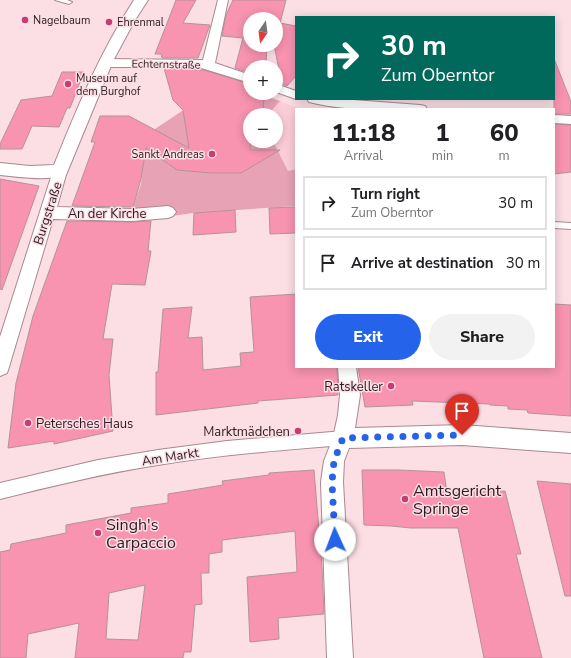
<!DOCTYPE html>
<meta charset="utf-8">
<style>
:root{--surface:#fff;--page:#f2f2f2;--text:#202124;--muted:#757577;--line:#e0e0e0;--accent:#2563eb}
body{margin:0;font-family:"Nunito Sans",sans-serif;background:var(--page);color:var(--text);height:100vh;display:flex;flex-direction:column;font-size:15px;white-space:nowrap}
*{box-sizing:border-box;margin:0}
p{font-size:13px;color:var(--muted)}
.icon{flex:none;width:22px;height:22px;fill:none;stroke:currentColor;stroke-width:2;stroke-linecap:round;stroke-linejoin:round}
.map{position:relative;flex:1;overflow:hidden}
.drawer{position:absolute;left:295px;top:108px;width:260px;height:260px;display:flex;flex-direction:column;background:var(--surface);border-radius:0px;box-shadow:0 2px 10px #0003}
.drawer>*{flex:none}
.banner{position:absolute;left:295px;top:16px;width:260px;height:84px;border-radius:0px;box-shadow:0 2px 10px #0003;background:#00695c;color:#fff;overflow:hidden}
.needle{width:26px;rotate:194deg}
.fabs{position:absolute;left:243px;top:12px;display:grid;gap:8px}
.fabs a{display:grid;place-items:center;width:40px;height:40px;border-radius:50%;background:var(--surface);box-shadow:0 2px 10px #0003;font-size:20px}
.pin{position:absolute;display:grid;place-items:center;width:34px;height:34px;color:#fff;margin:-41px -17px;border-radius:50% 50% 50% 0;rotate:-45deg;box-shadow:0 0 4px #0007}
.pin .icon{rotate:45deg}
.me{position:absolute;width:44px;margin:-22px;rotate:358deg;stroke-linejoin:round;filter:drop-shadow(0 0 3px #0008)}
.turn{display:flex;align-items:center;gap:14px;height:84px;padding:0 20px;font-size:18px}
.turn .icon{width:52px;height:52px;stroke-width:2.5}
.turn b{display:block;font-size:28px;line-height:34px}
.eta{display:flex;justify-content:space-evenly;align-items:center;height:68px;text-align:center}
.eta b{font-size:24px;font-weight:800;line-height:28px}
.action{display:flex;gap:8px;margin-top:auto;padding:8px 20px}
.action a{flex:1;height:46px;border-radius:24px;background:var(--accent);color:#fff;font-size:16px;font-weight:800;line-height:46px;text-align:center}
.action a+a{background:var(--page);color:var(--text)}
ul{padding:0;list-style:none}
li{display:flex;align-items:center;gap:12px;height:54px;margin:0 8px 6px;padding:0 12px;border:2px solid var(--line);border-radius:0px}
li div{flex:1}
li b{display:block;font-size:15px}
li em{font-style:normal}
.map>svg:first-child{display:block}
.built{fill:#fbcdd9}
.green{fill:#e7a2b5}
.building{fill:#f893b0;stroke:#b5929b;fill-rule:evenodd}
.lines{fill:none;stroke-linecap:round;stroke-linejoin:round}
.service-casing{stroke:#ab8891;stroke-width:2}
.pedestrian-casing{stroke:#ab8891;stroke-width:2}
.minor-casing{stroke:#ab8891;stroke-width:2}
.tertiary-casing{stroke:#ab8891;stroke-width:2}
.service{fill:#fff;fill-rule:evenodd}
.pedestrian{fill:#fff;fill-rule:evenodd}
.minor{fill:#fff;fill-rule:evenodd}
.tertiary{fill:#fff;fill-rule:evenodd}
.route{stroke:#2563eb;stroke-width:7;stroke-dasharray:0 12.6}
.poi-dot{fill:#c73c71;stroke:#fcdee5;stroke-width:1.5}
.labels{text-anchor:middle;stroke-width:3;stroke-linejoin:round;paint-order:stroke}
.far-poi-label{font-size:11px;fill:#2a1c20;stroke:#fcdee5;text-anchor:start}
.far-street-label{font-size:11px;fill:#2a1c20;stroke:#fcdee5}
.street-label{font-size:13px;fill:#2a1c20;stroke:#fcdee5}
.poi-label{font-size:13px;fill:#2a1c20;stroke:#fcdee5;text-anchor:end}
.near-poi-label{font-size:16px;fill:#2a1c20;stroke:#fcdee5;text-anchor:start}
</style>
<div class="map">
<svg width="571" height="658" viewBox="0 0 571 658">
<rect width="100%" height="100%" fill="#fcdee5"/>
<!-- built -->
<path class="built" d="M280,101L300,109H296V169L288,171L273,141H276V115H268Z"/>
<!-- green -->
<path class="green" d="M250,93H258L280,101L268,115H250V141H273L288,171L296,169V206L193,213L165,217L132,210L141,184L146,140L155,129L182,111L204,107Z"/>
<!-- building -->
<path class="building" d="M176,0H196L183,23L210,25L198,58H162L161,54H155Z
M233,0H286L280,23L296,26V76L287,86L282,84L274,45H276V19H250V45H267L266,67H250V73L235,68L243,38L222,36L226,15Z
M554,61H555L571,102V114H554Z
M164,68H195V70H204L250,84V93H264L263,115H250V150H280L241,173H211L177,170L146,148L141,179L133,207L72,206L95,142H91L100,116H129L189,148L183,110L173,100Z
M62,72H84L70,108H67L59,127L32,126L22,149H0V144L21,100L52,96Z
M554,124L571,125V172L554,174Z
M0,179L39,186L2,290L0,289Z
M296,207V233L270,234L269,208Z
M235,210L236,232L193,235L194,213Z
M67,221L132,222L151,221L148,251H151L145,285L112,284L103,339H113L109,375L113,431L54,444V441L8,448L16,383L33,316Z
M296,294V367H337L338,395L258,401V403L156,415V372H158L163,309L192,307L188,338L202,337L203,370L241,366L240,353L254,352L250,297Z
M554,304L571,305V416L528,413L527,410L508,409V406L490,405L489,404L412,401L413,405L365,407L358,367H556L554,358Z
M314,470L322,567L324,614L278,618L279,639L250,642L247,577L297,572L295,531L222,540V552L209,554V573H201L202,604L195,605L191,652H184L183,658H75L79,623L28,634L26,658H0V552L10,550L11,544L66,533V525L131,513V508L168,503V494L223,485L222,481L269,475V473ZM145,585L138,640L106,639L109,593Z
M362,470H399L444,472L447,493L505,491L521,554H516L542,658H484L458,528H411L391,526L364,525Z
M537,481L571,484V596H565Z"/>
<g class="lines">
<!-- service casing -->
<g class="service-casing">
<path id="service" d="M55,0H67L72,2L69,4Z
M554,222L571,223V229L554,228Z"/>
</g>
<!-- pedestrian casing -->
<g class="pedestrian-casing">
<path id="pedestrian" d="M343,431L348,433L350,438L348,443L343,445C281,450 219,455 158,465C105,473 52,486 0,499V483L98,460L158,450L227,441Z"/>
</g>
<!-- minor casing -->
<g class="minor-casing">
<path id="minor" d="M218,0H228L215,63L250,75V83L198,67H105L101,66L99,63L101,60L105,59L203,60Z
M276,84L296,91V99L276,92Z
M307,99H340L420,105L425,106L427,109C388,109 347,112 309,102Z
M554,115L571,116V124L554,123Z
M60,166L65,167L67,171L57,207L132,209L168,206L173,208L176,212L173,216L168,218L132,221L53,219L9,367L7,373L0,376V337L53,171L55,167Z
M338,367H356L360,395L355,428L462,425L571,433V453L462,445L349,448L344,461L343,482L353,658H327L321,482L324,461L333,438L338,415L340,395Z"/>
</g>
<!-- tertiary casing -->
<g class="tertiary-casing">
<path id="tertiary" d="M134,0H148L135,20L113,61L66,175C45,181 21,177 0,175V163L30,166L54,165C77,108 100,52 134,0Z"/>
</g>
<!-- service -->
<use href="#service" class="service"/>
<!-- pedestrian -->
<use href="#pedestrian" class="pedestrian"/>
<!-- minor -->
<use href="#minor" class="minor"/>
<!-- tertiary -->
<use href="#tertiary" class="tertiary"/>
</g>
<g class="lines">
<!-- route -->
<path class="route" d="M335,540L332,482L334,461L343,438L462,435"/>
</g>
<!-- markers -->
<g class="poi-dot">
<circle cx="25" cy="20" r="4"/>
<circle cx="109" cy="22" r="4"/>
<circle cx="68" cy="84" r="4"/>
<circle cx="212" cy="154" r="4"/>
<circle cx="391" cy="386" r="4"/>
<circle cx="28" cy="423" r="4"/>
<circle cx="298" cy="431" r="4"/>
<circle cx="405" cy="499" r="4"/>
<circle cx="98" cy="533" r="4"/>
</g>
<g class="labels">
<!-- far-poi labels -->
<g class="far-poi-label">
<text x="33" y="24">Nagelbaum</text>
<text x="117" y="26">Ehrenmal</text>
<text x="76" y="82">Museum auf<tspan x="76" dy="13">dem Burghof</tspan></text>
<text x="204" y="158" text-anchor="end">Sankt Andreas</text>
</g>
<!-- far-street labels -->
<g class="far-street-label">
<text transform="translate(166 64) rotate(1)" y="4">Echternstraße</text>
</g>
<!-- street labels -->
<g class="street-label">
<text transform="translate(47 213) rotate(-72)" y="5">Burgstraße</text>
<text x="107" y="218">An der Kirche</text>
<text transform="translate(170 456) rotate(-9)" y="5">Am Markt</text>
</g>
<!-- poi labels -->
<g class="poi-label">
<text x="383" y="391">Ratskeller</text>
<text x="36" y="428" text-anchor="start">Petersches Haus</text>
<text x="290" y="436">Marktmädchen</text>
</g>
<!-- near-poi labels -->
<g class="near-poi-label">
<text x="413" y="496">Amtsgericht<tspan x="413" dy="18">Springe</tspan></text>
<text x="106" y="530">Singh's<tspan x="106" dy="18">Carpaccio</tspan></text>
</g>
</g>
</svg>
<div class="fabs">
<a><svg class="needle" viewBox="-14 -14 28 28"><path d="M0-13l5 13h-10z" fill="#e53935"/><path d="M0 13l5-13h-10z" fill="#757577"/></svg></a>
<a>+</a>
<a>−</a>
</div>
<div class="pin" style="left:462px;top:435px;background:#d93025"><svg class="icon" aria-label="arrive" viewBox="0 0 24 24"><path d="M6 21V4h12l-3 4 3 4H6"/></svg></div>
<svg class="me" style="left:335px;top:540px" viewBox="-20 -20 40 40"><circle r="19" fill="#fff"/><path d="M0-13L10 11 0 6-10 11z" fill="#2563eb"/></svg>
<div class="banner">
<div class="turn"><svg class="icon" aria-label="right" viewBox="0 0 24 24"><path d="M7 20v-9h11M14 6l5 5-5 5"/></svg><div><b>30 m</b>Zum Oberntor</div></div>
</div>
<section class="drawer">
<div class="eta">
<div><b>11:18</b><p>Arrival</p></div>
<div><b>1</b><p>min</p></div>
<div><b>60</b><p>m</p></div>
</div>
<ul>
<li><svg class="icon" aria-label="right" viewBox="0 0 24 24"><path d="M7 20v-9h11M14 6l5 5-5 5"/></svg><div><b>Turn right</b><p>Zum Oberntor</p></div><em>30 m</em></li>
<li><svg class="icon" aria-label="arrive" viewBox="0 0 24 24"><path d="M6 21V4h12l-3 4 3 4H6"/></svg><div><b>Arrive at destination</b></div><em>30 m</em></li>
</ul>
<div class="action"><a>Exit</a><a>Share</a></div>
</section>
</div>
